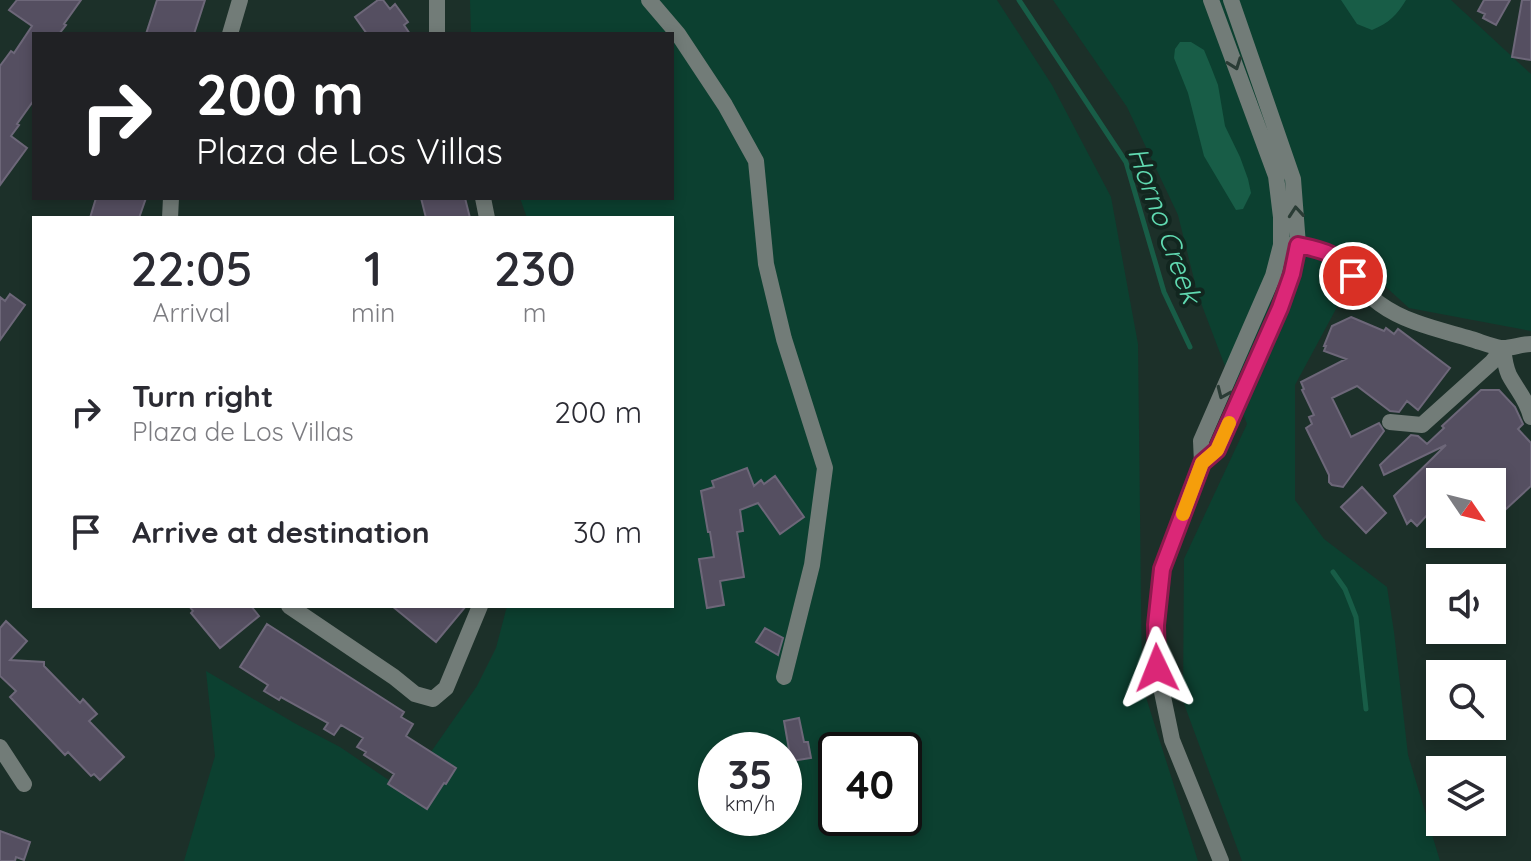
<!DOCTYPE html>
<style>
:root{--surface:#fff;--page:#f2f2f3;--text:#2b2b33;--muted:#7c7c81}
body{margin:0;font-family:Quicksand,sans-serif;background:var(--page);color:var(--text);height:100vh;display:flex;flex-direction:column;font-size:30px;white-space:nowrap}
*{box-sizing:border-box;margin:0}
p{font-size:26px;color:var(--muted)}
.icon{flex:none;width:44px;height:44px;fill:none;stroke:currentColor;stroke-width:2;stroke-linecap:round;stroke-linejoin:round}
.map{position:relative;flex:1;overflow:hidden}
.side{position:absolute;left:32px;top:216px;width:642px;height:392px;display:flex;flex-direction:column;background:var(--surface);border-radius:0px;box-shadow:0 4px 12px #0003}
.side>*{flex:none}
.guide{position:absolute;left:32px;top:32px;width:642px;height:168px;border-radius:0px;box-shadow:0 4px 12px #0003;background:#202124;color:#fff;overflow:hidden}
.needle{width:52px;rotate:125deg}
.controls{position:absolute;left:1426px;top:468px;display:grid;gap:16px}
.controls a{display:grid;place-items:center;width:80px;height:80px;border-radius:0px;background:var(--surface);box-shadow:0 4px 12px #0003;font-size:40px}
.speed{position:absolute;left:698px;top:732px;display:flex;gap:16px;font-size:40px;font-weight:700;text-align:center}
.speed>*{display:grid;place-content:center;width:104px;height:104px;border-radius:50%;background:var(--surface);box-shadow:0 4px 12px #0003;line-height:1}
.speed small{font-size:20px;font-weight:400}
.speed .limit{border:4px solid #111;border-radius:12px;background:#fff;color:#111}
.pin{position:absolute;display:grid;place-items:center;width:68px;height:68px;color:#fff;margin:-34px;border:4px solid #fff;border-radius:50%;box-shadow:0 2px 8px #0007}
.me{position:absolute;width:88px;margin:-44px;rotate:358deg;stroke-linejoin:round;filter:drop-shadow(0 0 6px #0008)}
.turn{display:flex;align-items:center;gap:28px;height:168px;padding:0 32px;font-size:36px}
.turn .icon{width:104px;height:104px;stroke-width:2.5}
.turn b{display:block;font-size:56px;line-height:68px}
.eta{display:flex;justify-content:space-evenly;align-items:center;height:136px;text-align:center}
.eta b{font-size:48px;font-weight:600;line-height:56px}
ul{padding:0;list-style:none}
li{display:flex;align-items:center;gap:24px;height:120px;padding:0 32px}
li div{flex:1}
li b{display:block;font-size:30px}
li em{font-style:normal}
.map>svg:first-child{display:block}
.green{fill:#0c4030;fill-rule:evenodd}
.water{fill:#185d47}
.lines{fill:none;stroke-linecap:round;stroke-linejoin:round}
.stream{stroke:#185d47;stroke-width:5}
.building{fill:#554f61;stroke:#6d6779;stroke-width:2}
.minor{stroke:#727c78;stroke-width:16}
.tertiary{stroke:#727c78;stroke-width:16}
.oneway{stroke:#2a3c35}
.route-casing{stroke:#8e194d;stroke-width:20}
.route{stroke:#db2777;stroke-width:14}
.slow{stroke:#f59e0b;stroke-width:14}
.labels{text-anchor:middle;stroke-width:8;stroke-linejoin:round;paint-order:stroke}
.water-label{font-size:28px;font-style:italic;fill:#60dab1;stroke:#12261f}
</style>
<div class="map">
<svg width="1531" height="861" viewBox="0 0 1531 861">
<rect width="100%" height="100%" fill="#1c3029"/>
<!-- green -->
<path class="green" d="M470,0H997L1052,85L1111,197L1138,344L1142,685L1198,861H184L215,756L206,671L296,724L340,747L393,783L417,772L477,686L496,648L507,606H672V218H527L520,198H672V34H471ZM716,750H784V818H716ZM836,750H904V818H836Z
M1053,0H1451L1531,74V331L1409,308L1364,267L1336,309L1295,385V500L1324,539L1387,587L1394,632L1408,755L1440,861H1242L1183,701L1184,559L1247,424L1198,295L1178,215L1127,107Z"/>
<!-- water -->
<path class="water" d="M1341,0H1406C1397,15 1389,23 1372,30L1357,24Z
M1180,42H1191L1204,50L1211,67L1218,85L1225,126L1240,157L1248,179L1251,193L1243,209L1236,210L1204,156L1188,93L1174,58L1175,49Z"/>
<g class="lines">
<!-- stream -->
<path class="stream" d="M1019,0L1126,162L1164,292L1190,347
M1333,572L1345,589L1356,617L1366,709"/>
</g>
<!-- building -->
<path class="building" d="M17,0H81L64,24L66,25L59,34H34V100L17,124L19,125L11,136L27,148L0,185V66L11,51L14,53L32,26L9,10Z
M157,0H205L194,34H146Z
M378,0H383L390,9L395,4L408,22L404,25L410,34H367L355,17Z
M1484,0H1510L1496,25L1483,18L1485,14L1478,11Z
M1522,0H1531V60L1512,57Z
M96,198H146L139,218H90Z
M421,198H465L470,218H426Z
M10,294L25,305L0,340V297L5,301Z
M1351,317L1384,331L1386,328L1394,334L1398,329L1450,368L1418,410L1407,401L1399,412L1390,411L1357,386L1332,398L1351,437L1379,423L1384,431L1343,487L1332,485L1329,482V475L1306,428L1312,424L1309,417L1314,415L1302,390L1304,389L1301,382L1346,359L1324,351L1326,346H1324L1332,326Z
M1481,390H1499L1515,407L1523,424L1518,429L1531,443V486L1505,510L1499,503L1492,509V482H1440V501L1417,526L1411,520L1407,524L1394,496L1446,445L1384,475L1380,465L1411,435L1418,436L1427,444L1444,428L1442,426Z
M747,468L754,486L761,480L764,484L775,476L804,517L780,534L758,503L740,510L743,531L737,532L744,577L720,581L724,605L707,608L699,559L714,557L710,532H708L701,491L714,487L712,481Z
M1362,487L1386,513L1366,533L1341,507Z
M189,606H251L259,616L220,648L191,613L193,611Z
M392,606H466L436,642Z
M6,621L27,641L10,660L44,662V666L80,703L83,699L97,714L89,721L124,757L100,780L94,774L91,776L68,752L65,755L10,697L16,691L0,676V628Z
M267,624L404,712L401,717L413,724L406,736L456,768L446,784L444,783L427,809L388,784L394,774L364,755L366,752L357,747L363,738L341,725L334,735L324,729L328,723L281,697L279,700L264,691L268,685L240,667Z
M765,628L783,638L778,655L756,642Z
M799,718L804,742H808L811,758L791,761L784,721Z
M0,831L30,842L24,860L16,857L15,861H0Z"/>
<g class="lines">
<!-- minor -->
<path class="minor" d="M649,0L678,34L725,105L756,161L766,264L784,339L825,468L812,565L784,677
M230,34L240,0
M437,34V0
M483,198L487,218
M170,218L171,198
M1286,245C1350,245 1339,275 1380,304C1406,323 1441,330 1471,339C1481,342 1491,346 1501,348C1510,349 1521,344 1531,344
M1503,348C1504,357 1505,366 1509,375C1517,390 1527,400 1531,417
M1390,422L1422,425L1492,362L1503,348
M289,606L394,677L415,694L433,699L446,688L480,606
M0,747L24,784"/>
<!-- tertiary -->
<path class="tertiary" d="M1211,0L1276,176L1281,217V245L1273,276L1201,441L1202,463L1162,569L1156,625L1157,668L1172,740L1221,861
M1202,463L1217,450L1226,431L1280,308L1292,274L1298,245L1293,179L1231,0"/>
</g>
<!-- one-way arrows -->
<defs><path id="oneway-chevron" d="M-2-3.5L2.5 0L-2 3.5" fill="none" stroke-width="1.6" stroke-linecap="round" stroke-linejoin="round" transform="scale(2)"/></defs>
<g class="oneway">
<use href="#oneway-chevron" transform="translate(1235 64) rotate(70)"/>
<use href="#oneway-chevron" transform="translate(1296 212) rotate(-95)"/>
<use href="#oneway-chevron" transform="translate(1223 393) rotate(114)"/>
</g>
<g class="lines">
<!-- route casing -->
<g class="route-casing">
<path id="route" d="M1157,668L1156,625L1162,569L1202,463L1217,450L1280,308L1292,274L1298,245C1328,251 1334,253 1353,276"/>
</g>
<!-- route -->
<use href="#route" class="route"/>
<!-- slow -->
<path class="slow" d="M1183,514L1202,463L1217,450L1229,423"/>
</g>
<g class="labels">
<!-- water labels -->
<g class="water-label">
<text transform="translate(1165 225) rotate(70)" y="10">Horno Creek</text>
</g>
</g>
</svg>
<div class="controls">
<a><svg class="needle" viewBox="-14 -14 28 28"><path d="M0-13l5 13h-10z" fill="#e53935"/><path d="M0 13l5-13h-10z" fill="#7c7c81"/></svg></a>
<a><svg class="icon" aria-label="sound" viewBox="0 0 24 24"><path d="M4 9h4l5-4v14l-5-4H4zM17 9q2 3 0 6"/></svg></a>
<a><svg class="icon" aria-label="search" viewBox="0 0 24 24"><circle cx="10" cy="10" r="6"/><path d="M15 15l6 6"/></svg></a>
<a><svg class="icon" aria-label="layers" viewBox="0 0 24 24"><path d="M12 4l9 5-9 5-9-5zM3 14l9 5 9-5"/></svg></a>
</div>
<div class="speed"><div>35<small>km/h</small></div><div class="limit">40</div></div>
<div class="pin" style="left:1353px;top:276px;background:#d93025"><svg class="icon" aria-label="arrive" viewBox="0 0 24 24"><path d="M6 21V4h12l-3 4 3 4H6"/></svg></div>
<svg class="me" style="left:1157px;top:668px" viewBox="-20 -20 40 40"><path d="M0-17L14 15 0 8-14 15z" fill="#db2777" stroke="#fff" stroke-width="4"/></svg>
<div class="guide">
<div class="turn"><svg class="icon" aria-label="right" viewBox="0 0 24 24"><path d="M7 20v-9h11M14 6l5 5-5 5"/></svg><div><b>200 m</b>Plaza de Los Villas</div></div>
</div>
<section class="side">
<div class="eta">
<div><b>22:05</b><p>Arrival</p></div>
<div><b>1</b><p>min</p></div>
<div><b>230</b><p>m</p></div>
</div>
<ul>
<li><svg class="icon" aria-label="right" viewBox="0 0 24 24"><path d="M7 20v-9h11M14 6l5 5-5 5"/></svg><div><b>Turn right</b><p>Plaza de Los Villas</p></div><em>200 m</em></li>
<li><svg class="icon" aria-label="arrive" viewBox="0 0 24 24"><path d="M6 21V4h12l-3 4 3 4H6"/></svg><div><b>Arrive at destination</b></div><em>30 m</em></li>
</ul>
</section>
</div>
